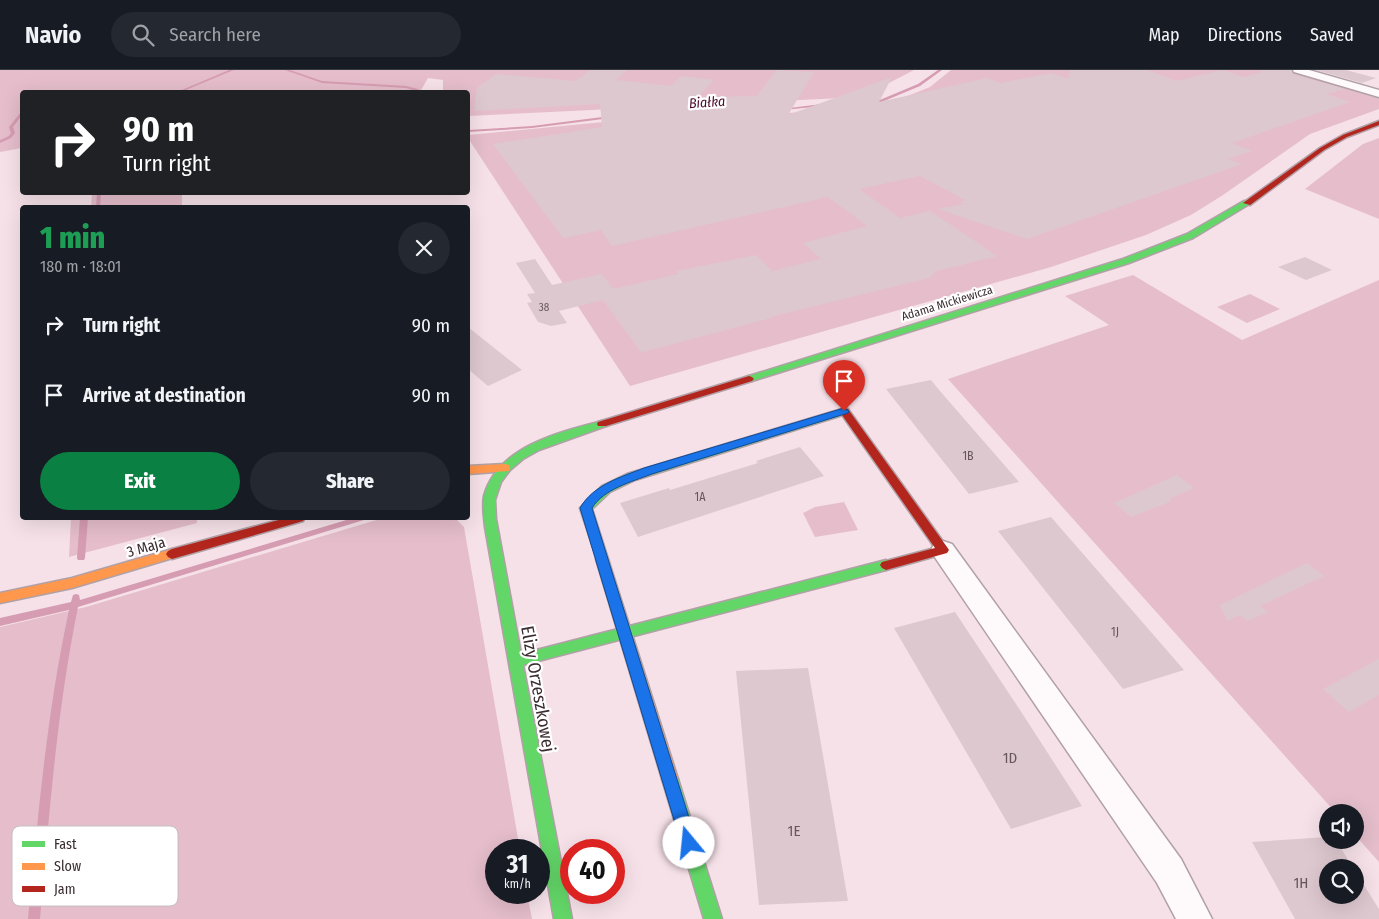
<!DOCTYPE html>
<meta charset="utf-8">
<style>
:root{--surface:#171b24;--page:#242831;--text:#f1f3f6;--muted:#9ea1a6;--line:#363941;--accent:#0b8043}
body{margin:0;font-family:"Fira Sans Condensed",sans-serif;background:var(--page);color:var(--text);height:100vh;display:flex;flex-direction:column;font-size:19px;white-space:nowrap}
*{box-sizing:border-box;margin:0}
p{font-size:16px;color:var(--muted)}
.icon{flex:none;width:28px;height:28px;fill:none;stroke:currentColor;stroke-width:2;stroke-linecap:round;stroke-linejoin:round}
.map{position:relative;flex:1;overflow:hidden}
.panel{position:absolute;left:20px;top:135px;width:450px;height:315px;display:flex;flex-direction:column;background:var(--surface);border-radius:5px;box-shadow:0 5px 20px #0002}
.panel>*{flex:none}
.banner{position:absolute;left:20px;top:20px;width:450px;height:105px;border-radius:5px;box-shadow:0 5px 20px #0002;background:#202124;color:#fff;overflow:hidden}
.buttons{position:absolute;left:1319px;top:734px;display:grid;gap:10px}
.buttons a{display:grid;place-items:center;width:45px;height:45px;border-radius:50%;background:var(--surface);box-shadow:0 5px 20px #0002;font-size:25px}
.speed{position:absolute;left:485px;top:769px;display:flex;gap:10px;font-size:25px;font-weight:700;text-align:center}
.speed>*{display:grid;place-content:center;width:65px;height:65px;border-radius:50%;background:var(--surface);box-shadow:0 5px 20px #0002;line-height:1}
.speed small{font-size:12px;font-weight:400}
.speed .limit{border:8px solid #d22;background:#fff;color:#111}
.pin{position:absolute;display:grid;place-items:center;width:42px;height:42px;color:#fff;margin:-51px -21px;border-radius:50% 50% 50% 0;rotate:-45deg;box-shadow:0 0 5px #0007}
.pin .icon{rotate:45deg}
.me{position:absolute;width:55px;margin:-28px;rotate:343deg;stroke-linejoin:round;filter:drop-shadow(0 0 4px #0008)}
.turn{display:flex;align-items:center;gap:18px;height:105px;padding:0 20px;font-size:22px}
.turn .icon{width:65px;height:65px;stroke-width:2.5}
.turn b{display:block;font-size:35px;line-height:42px}
.round{display:grid;place-items:center;flex:none;width:52px;height:52px;border-radius:26px;background:var(--page)}
.headline{display:flex;align-items:center;justify-content:space-between;height:85px;padding:0 20px}
h1{font-size:30px;font-weight:800;line-height:38px;color:#1e9e55}
.cta{display:flex;gap:10px;margin-top:auto;padding:10px 20px}
.cta a{flex:1;height:58px;border-radius:30px;background:var(--accent);color:#fff;font-size:20px;font-weight:800;line-height:58px;text-align:center}
.cta a+a{background:var(--page);color:var(--text)}
ul{padding:0;list-style:none}
li{display:flex;align-items:center;gap:15px;height:70px;padding:0 20px}
li div{flex:1}
li b{display:block;font-size:19px}
li em{font-style:normal}
header{display:flex;align-items:center;gap:30px;box-sizing:border-box;height:70px;padding:0 25px;background:var(--surface);border-bottom:1px solid var(--line)}
header strong{font-size:24px}
nav{display:flex;gap:28px;margin-inline-start:auto;font-size:18px}
.search{width:350px;height:45px;background:var(--page);display:flex;align-items:center;gap:12px;box-sizing:border-box;padding:0 18px;border-radius:28px;color:var(--muted);font-size:19px}
.map>svg:first-child{display:block}
.green{fill:#e5bdcb}
.lines{fill:none;stroke-linecap:round;stroke-linejoin:round}
.stream{fill:#d69cb2;fill-rule:evenodd}
.building{fill:#dec8d0}
.street-casing{stroke:#b1a1a7;stroke-width:3}
.fast-casing{stroke:#b1a1a7;stroke-width:3}
.slow-casing{stroke:#b1a1a7;stroke-width:3}
.jam-casing{stroke:#b1a1a7;stroke-width:3}
.street{fill:#fefafc;fill-rule:evenodd}
.fast{fill:#63d668;fill-rule:evenodd}
.slow{fill:#ff974d;fill-rule:evenodd}
.jam{fill:#b3261e;fill-rule:evenodd}
.route{fill:#1a73e8;stroke:#114b97}
.labels{text-anchor:middle;stroke-width:4.5;stroke-linejoin:round;paint-order:stroke}
.far-number-label{font-size:11px;fill:#66565c}
.far-street-label{font-size:12px;fill:#3a2c31;stroke:#fff}
.number-label{font-size:12px;fill:#66565c}
.far-water-label{font-size:14px;font-style:italic;fill:#4f0b2d;stroke:#fff}
.street-label{font-size:15px;fill:#3a2c31;stroke:#fff}
.near-number-label{font-size:15px;fill:#66565c}
.near-street-label{font-size:18px;fill:#3a2c31;stroke:#fff}
.key{fill:#fff;stroke:#c4c0c1;stroke-width:1}
.key-label{font-size:14px;fill:#3a2c31}
</style>
<header>
<strong>Navio</strong>
<div class="search"><svg class="icon" aria-label="search" viewBox="0 0 24 24"><circle cx="10" cy="10" r="6"/><path d="M15 15l6 6"/></svg>Search here</div>
<nav><a>Map</a><a>Directions</a><a>Saved</a></nav>
</header>
<div class="map">
<svg width="1379" height="849" viewBox="0 0 1379 849">
<rect width="100%" height="100%" fill="#f6e1e8"/>
<!-- green -->
<path class="green" d="M0,0H914L885,15L842,28L468,46V22H443V10L428,8L420,22H22V78L0,82Z
M951,0H1286L1379,28V39L1310,64L1223,125L1191,145L1146,165L1051,197L630,316L468,68V65L614,51L696,50L883,36L930,17Z
M1379,68V149L1305,119L1363,74Z
M92,123H182V137H91Z
M1133,205L1242,270L1379,210V792L1355,765V742H1335L948,309L1109,255L1065,226Z
M1250,224L1280,239L1247,253L1217,237Z
M844,432L858,460L815,467L803,443L815,437Z
M71,448H197V453L69,487Z
M383,448H455L464,457L520,780H496V822L527,823L532,849H0V557L86,537Z"/>
<g class="lines">
<!-- stream -->
<path class="stream" d="M229,0H234L181,22H177Z
M285,0H290L322,11L406,16L418,19L419,22H416L415,21L406,18L322,13Z
M938,0H942L920,16L877,34H871L869,33L875,32L918,14Z
M822,34L823,36L783,40L781,39Z
M21,42H22V45L13,57L15,63L11,68L0,73V70L9,66L11,63L9,57Z
M610,46H611V48L532,58L468,62V60L532,56Z
M97,122H101L100,138H96Z
M80,448H88L85,488L84,490H78L77,488Z
M353,448H365L364,450L78,537C57,640 49,745 40,849H28C38,745 47,642 69,540L0,556V548L71,532L73,525L76,524L79,525L80,530Z"/>
</g>
<!-- building -->
<path class="building" d="M590,0H627L616,10L671,16L681,6L714,10L698,27L757,26L776,0L814,2L788,45L892,7L879,32L987,8L1001,13L1051,3L1068,9L1070,0H1147L1176,11L1222,0L1243,7L1260,3L1261,0H1291L1293,4L1345,19L1326,24L1350,32L1232,73L1252,81L1228,89L1242,94L1027,169L938,139L964,134L960,132L965,130L920,106L859,119L900,148L930,141L997,186L933,202L935,204L930,205L933,207L770,247L771,248L643,282H641L603,230L559,241L567,253L551,256L538,252L527,233L532,232L527,224L535,223L516,193L535,189L552,215L602,204L613,219L679,204L676,201L756,185L772,201L821,189L803,173L867,156L828,127L612,176L601,160L563,168L493,74L602,57L600,34L474,41L477,18L496,4L576,11Z
M1316,0H1346L1376,8L1362,13Z
M1305,187L1332,200L1306,210L1278,197Z
M468,257L522,300L488,316L468,299Z
M931,310L940,321L1019,412L969,424L886,319Z
M800,377L824,406L638,467L620,433L669,418L670,420L758,393L756,391Z
M1177,405L1194,418L1169,429L1172,431L1131,447L1114,433Z
M1051,447L1184,600L1123,619L998,461Z
M1307,493L1324,506L1260,536L1268,542L1247,551L1240,545L1227,551L1220,535Z
M955,542L1020,640L1082,736L1011,759L894,558Z
M1379,589V625L1349,642L1323,619Z
M808,598L848,831L759,835L736,601Z
M1328,767V770H1336L1353,798H1328V825H1355V801L1379,839V849H1295L1252,772Z"/>
<g class="lines">
<!-- street casing -->
<g class="street-casing">
<path id="street" d="M1293,0H1309L1379,20V27L1294,2Z
M943,471L952,474L1181,789L1212,849H1176L1157,813L934,486L931,480L934,474Z"/>
</g>
<!-- fast casing -->
<g class="fast-casing">
<path id="fast" d="M1244,131L1251,133L1193,168L1129,193L752,311H746L744,309L746,307L1123,189L1187,164Z
M842,339L846,340L847,342L846,344L635,410L610,422L592,439L608,489L606,492H598L580,438L602,416L627,404Z
M602,351L607,354L606,356L539,380L523,389L510,400L501,412L495,430L496,449L521,584L886,490L890,492L892,495L890,498L886,500L523,595L572,849H554L485,457C484,447 482,436 484,426C497,377 559,362 602,351Z
M670,702L675,704L678,709L722,849H704L662,709L665,704Z"/>
</g>
<!-- slow casing -->
<g class="slow-casing">
<path id="slow" d="M505,394L509,395L510,398L509,401L468,404V396Z
M172,479L176,481L178,484L176,487L72,518L0,533V523L72,508Z
M602,484L606,486L608,489L678,709L675,714L670,716L665,714L662,709L596,489L598,486Z"/>
</g>
<!-- jam casing -->
<g class="jam-casing">
<path id="jam" d="M1379,51V55L1347,67L1324,80L1250,135L1243,133L1320,78L1343,65Z
M749,306L752,307L754,309L752,311L606,356H598L597,354L598,352Z
M844,338L848,339L947,477L949,480L947,483L886,500L882,498L880,495L882,492L935,478L842,345L837,342Z
M286,448H305L303,451L172,489L168,487L166,484L168,481L172,479Z"/>
</g>
<!-- street -->
<use href="#street" class="street"/>
<!-- fast -->
<use href="#fast" class="fast"/>
<!-- slow -->
<use href="#slow" class="slow"/>
<!-- jam -->
<use href="#jam" class="jam"/>
</g>
<!-- route -->
<path class="route" d="M844,338L849,341L848,343L652,404C631,412 604,419 592,438L697,773L695,779L689,782L683,779L681,773L580,438C593,415 621,407 644,398Z"/>
<g class="labels">
<!-- far-number labels -->
<g class="far-number-label">
<text x="544" y="241">38</text>
</g>
<!-- far-street labels -->
<g class="far-street-label">
<text transform="translate(947 233) rotate(-17)" y="4">Adama Mickiewicza</text>
</g>
<!-- number labels -->
<g class="number-label">
<text x="968" y="390">1B</text>
<text x="700" y="431">1A</text>
<text x="1115" y="566">1J</text>
</g>
<!-- far-water labels -->
<g class="far-water-label">
<text transform="translate(707 32) rotate(-4)" y="5">Białka</text>
</g>
<!-- street labels -->
<g class="street-label">
<text transform="translate(146 477) rotate(-16)" y="5">3 Maja</text>
</g>
<!-- near-number labels -->
<g class="near-number-label">
<text x="1010" y="693">1D</text>
<text x="794" y="766">1E</text>
<text x="1301" y="818">1H</text>
</g>
<!-- near-street labels -->
<g class="near-street-label">
<text transform="translate(538 619) rotate(80)" y="6">Elizy Orzeszkowej</text>
</g>
</g>
<!-- legend -->
<rect x="12" y="756" width="166" height="80" rx="8" class="key"/>
<rect x="22" y="771" width="23" height="6" fill="#63d668"/>
<rect x="22" y="793" width="23" height="7" fill="#ff974d"/>
<rect x="22" y="816" width="23" height="6" fill="#b3261e"/>
<g class="key-label">
<text x="54" y="779">Fast</text>
<text x="54" y="801">Slow</text>
<text x="54" y="824">Jam</text>
</g>
</svg>
<div class="buttons">
<a><svg class="icon" aria-label="sound" viewBox="0 0 24 24"><path d="M4 9h4l5-4v14l-5-4H4zM17 9q2 3 0 6"/></svg></a>
<a><svg class="icon" aria-label="search" viewBox="0 0 24 24"><circle cx="10" cy="10" r="6"/><path d="M15 15l6 6"/></svg></a>
</div>
<div class="speed"><div>31<small>km/h</small></div><div class="limit">40</div></div>
<div class="pin" style="left:844px;top:341px;background:#d93025"><svg class="icon" aria-label="arrive" viewBox="0 0 24 24"><path d="M6 21V4h12l-3 4 3 4H6"/></svg></div>
<svg class="me" style="left:689px;top:773px" viewBox="-20 -20 40 40"><circle r="19" fill="#fff"/><path d="M0-13L10 11 0 6-10 11z" fill="#1a73e8"/></svg>
<div class="banner">
<div class="turn"><svg class="icon" aria-label="right" viewBox="0 0 24 24"><path d="M7 20v-9h11M14 6l5 5-5 5"/></svg><div><b>90 m</b>Turn right</div></div>
</div>
<section class="panel">
<div class="headline"><div><h1>1 min</h1><p>180 m · 18:01</p></div><a class="round"><svg class="icon" aria-label="close" viewBox="0 0 24 24"><path d="M6 6l12 12M18 6L6 18"/></svg></a></div>
<ul>
<li><svg class="icon" aria-label="right" viewBox="0 0 24 24"><path d="M7 20v-9h11M14 6l5 5-5 5"/></svg><div><b>Turn right</b></div><em>90 m</em></li>
<li><svg class="icon" aria-label="arrive" viewBox="0 0 24 24"><path d="M6 21V4h12l-3 4 3 4H6"/></svg><div><b>Arrive at destination</b></div><em>90 m</em></li>
</ul>
<div class="cta"><a>Exit</a><a>Share</a></div>
</section>
</div>
